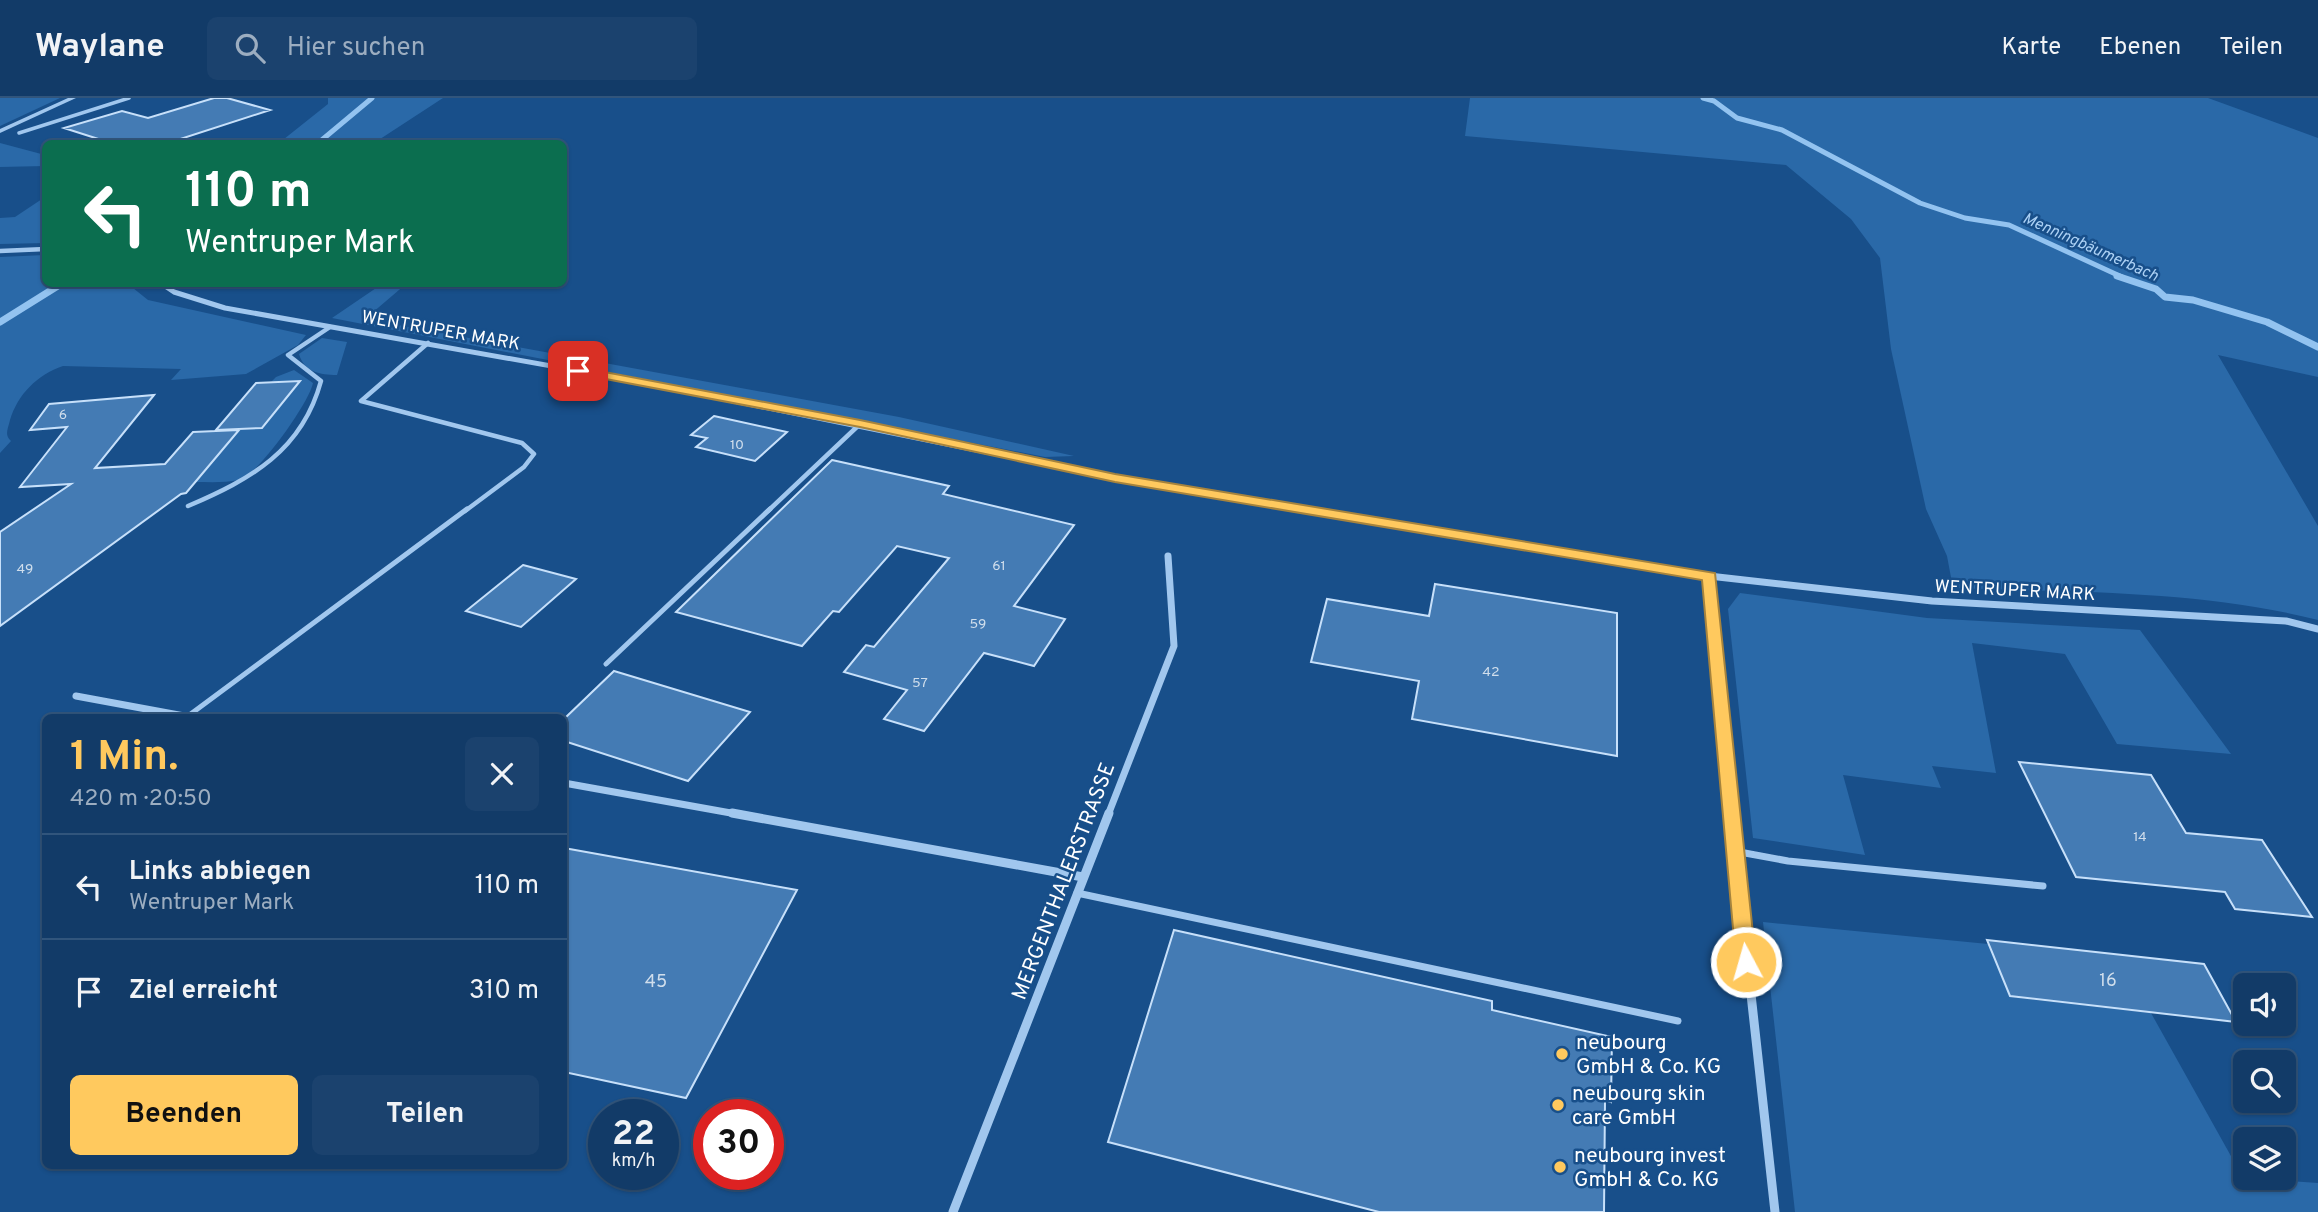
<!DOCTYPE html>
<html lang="de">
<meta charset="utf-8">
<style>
:root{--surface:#123b68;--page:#1b426e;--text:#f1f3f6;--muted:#9cadc0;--line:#31557c;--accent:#ffc95e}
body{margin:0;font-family:Overpass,sans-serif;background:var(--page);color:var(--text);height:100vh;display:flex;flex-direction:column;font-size:26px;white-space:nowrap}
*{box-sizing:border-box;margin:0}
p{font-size:23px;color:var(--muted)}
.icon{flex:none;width:38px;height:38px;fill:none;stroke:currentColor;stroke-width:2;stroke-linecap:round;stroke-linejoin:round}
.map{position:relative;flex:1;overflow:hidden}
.sheet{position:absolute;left:42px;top:616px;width:525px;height:455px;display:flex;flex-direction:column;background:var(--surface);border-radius:10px;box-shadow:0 2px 5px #0004,0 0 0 2px var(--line)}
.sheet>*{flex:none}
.hud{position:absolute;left:42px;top:42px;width:525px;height:147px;border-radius:10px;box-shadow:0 2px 5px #0004,0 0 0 2px var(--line);background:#0b6e4f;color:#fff;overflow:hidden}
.fabs{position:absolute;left:2233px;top:875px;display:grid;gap:14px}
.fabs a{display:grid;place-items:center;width:63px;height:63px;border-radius:10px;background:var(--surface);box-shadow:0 2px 5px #0004,0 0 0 2px var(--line);font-size:35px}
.speed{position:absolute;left:588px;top:1001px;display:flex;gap:14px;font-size:35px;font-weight:700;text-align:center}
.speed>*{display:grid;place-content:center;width:91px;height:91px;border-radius:50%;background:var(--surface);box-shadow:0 2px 5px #0004,0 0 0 2px var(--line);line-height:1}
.speed small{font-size:18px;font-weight:400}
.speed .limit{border:10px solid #d22;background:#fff;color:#111}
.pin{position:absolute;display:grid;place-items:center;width:60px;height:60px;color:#fff;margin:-30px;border-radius:14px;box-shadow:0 4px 10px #0006}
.me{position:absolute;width:77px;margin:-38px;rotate:354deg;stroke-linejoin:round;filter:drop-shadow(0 0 5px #0008)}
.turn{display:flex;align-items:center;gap:24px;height:147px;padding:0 28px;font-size:32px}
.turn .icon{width:91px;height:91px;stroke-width:2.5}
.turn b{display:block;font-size:49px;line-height:60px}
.round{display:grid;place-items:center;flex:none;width:74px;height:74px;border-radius:10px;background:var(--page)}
.summary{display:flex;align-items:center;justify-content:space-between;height:119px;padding:0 28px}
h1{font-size:42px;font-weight:700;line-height:52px;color:var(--accent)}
.action{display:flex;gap:14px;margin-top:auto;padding:14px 28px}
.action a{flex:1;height:80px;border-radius:10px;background:var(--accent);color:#111;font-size:28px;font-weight:700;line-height:80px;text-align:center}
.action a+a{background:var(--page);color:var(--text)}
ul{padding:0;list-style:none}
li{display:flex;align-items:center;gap:21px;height:105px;padding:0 28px;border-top:2px solid var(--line)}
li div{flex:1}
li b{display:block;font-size:26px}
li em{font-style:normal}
header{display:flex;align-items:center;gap:42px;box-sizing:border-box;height:98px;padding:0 35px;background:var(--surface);border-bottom:2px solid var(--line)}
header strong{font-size:33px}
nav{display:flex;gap:38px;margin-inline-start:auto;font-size:24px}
.search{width:490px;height:63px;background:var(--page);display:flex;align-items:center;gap:18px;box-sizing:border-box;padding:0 24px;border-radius:10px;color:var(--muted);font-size:26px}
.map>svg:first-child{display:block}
.green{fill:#2a69a8}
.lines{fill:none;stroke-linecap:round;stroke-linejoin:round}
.stream-far1{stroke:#93c3f0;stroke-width:5}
.stream{stroke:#93c3f0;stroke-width:7}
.building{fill:#447bb4;stroke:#c7e0fa;stroke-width:2}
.service-far3{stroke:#a1c7ee;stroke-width:3.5}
.service-far2{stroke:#a1c7ee;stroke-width:4.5}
.service-far1{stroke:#a1c7ee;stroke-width:5}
.service{stroke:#a1c7ee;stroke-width:7}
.minor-far3{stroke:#a1c7ee;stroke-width:4.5}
.minor-far2{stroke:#a1c7ee;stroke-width:5}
.minor-far1{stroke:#a1c7ee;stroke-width:7}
.minor{stroke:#a1c7ee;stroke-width:9}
.tertiary{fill:#a1c7ee;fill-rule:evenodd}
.route{fill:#ffc95e;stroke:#a6833d;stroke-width:2}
.poi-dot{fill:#ffc95e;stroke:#184f8a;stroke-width:2.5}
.labels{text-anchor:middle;stroke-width:5;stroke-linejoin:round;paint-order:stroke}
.number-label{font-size:14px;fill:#d0deec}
.far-water-label{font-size:16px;font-style:italic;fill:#acd1f5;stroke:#184f8a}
.street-label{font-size:18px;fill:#fff;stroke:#184f8a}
.near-number-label{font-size:18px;fill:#d0deec}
.near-street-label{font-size:21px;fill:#fff;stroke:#184f8a}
.near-poi-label{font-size:21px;fill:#fff;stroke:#184f8a;text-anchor:start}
</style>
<header>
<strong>Waylane</strong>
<div class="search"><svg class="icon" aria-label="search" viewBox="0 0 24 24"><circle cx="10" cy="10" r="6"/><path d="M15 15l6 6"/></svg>Hier suchen</div>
<nav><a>Karte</a><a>Ebenen</a><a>Teilen</a></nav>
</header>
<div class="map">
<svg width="2318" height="1114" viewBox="0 0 2318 1114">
<rect width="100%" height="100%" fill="#184f8a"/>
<!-- green -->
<path class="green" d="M0,0H60L0,28Z
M328,0H443L374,45H279L328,6Z
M1470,0H2208L2318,40V279L2218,257L2318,428V522C2200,492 2074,494 1953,490L1947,458L1926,411L1891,251L1880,160L1851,121L1786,67L1465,38Z
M0,45L45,57V68L0,69Z
M45,99V145L0,146V120L15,119Z
M45,157L46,186H128L148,202L306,237L298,247L246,276L171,282L181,271L63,268C37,277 18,296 10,322C8,331 4,337 11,343L0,355V159Z
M382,186H406L365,221L899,319L1074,358L1045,359L332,220Z
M322,240L347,244L337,277C320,277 304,274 299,256Z
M294,272L313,285C309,305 258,377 239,382C225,385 209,384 195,384L239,331L263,330L300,283L271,284L276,279Z
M1740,495L1927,520L2140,532L2231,656L2117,646L2065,556L1972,545L1996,675L1932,668L1941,690L1843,677L1865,757L1753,740L1728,511Z
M1763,824L1988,846L2010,899L2151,915L2241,1076L2245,1080L2318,1085V1114H1795Z"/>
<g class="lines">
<!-- stream-far1 -->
<path class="stream-far1" d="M1703,0L1714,3L1737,20L1782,32L1920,105L1965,120L2009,127L2122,179
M317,46L372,0"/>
<!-- stream -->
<path class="stream" d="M2117,178L2156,191L2165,199L2193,202L2267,224L2318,249
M0,224L61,186"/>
</g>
<!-- building -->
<path class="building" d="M214,0H227L270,12L165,46H114L64,30L122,13L148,20Z
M300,283L262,330L216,332L256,285Z
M154,297L95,370L165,366L193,334L239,332L186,395L181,396L0,528V434L71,386L20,389L67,329L30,332L49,306Z
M714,318L787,334L755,363L696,349L707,340L691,337Z
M832,362L949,388L943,396L1074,427L1014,508L1065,521L1034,568L984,555L924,633L884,621L907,592L844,574L866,547L874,549L949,460L897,448L839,514L833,513L802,548L676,514Z
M523,467L576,481L521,529L466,513Z
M1435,486L1617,515V658L1412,621L1419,583L1311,564L1327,501L1429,518Z
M614,573L750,614L688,683L564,643V621Z
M2019,664L2151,677L2186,735L2262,742L2312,819L2235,811L2225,794L2076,779Z
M564,750L797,792L686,1000L564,974Z
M1174,832L1492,903V912L1612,939L1611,1004L1605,1002L1604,1114H1379L1108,1044Z
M1987,842L2204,866L2236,924L2010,898Z"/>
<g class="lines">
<!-- service-far3 -->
<path class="service-far3" d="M19,35L129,0"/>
<!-- service-far2 -->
<path class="service-far2" d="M428,245L361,303L522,345L534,356L524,369L465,413
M188,408C251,381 302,353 321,283L288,257L330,229
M768,413L860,326"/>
<!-- service-far1 -->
<path class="service-far1" d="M606,566L770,411
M188,618L467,411"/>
<!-- service -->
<path class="service" d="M1734,753L1788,763L2043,788
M1077,795L1678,923"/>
<!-- minor-far3 -->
<path class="minor-far3" d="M0,153L46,151"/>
<!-- minor-far2 -->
<path class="minor-far2" d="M162,186L174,194L225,210L630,282L1115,380L1313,413"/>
<!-- minor-far1 -->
<path class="minor-far1" d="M1302,411L1709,478L1731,717
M1709,478L1932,503L2286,523L2318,531
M76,598L195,620
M564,685L742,717
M1108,717L1174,548L1168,458"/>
<!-- minor -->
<path class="minor" d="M732,715L1083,779
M1731,715L1775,1114
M953,1114L1109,715"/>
<!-- tertiary -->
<path class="tertiary" d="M68,0H76L0,35V31Z"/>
</g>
<!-- route -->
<path class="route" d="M578,269L860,322L1115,376L1715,475L1756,864L1753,870L1746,873L1739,870L1736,864L1702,482L1115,384L860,329L574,275L572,273Z"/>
<!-- markers -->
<g class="poi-dot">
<circle cx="1562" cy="956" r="7"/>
<circle cx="1558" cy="1007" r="7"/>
<circle cx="1560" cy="1069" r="7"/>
</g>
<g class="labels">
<!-- number labels -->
<g class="number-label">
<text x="63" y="321">6</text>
<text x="737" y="351">10</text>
<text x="999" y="472">61</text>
<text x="25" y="475">49</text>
<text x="978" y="530">59</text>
<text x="1491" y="578">42</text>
<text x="920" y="589">57</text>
<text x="2140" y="743">14</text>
</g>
<!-- far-water labels -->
<g class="far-water-label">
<text transform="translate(2091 148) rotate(24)" y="6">Menningbäumerbach</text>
</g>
<!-- street labels -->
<g class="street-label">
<text transform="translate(441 232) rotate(10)" y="6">WENTRUPER MARK</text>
<text transform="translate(2015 492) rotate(3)" y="6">WENTRUPER MARK</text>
</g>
<!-- near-number labels -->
<g class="near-number-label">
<text x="2108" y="888">16</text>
<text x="656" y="889">45</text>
</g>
<!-- near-street labels -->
<g class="near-street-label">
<text transform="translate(1063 783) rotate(-69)" y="7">MERGENTHALERSTRASSE</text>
</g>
<!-- near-poi labels -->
<g class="near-poi-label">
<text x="1576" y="951">neubourg<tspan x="1576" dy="24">GmbH &amp; Co. KG</tspan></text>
<text x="1572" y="1002">neubourg skin<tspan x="1572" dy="24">care GmbH</tspan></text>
<text x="1574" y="1064">neubourg invest<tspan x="1574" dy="24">GmbH &amp; Co. KG</tspan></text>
</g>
</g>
</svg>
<div class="fabs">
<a><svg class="icon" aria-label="sound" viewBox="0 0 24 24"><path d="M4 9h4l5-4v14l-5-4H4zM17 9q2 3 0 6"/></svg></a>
<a><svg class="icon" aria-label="search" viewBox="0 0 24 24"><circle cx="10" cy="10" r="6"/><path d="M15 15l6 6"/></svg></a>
<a><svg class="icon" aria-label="layers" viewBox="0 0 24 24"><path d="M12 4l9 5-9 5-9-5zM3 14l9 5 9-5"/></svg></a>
</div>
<div class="speed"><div>22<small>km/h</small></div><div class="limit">30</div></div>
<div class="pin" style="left:578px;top:273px;background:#d93025"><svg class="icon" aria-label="arrive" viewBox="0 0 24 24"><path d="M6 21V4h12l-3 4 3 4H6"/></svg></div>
<svg class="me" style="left:1746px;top:864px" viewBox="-20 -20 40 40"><circle r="17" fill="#ffc95e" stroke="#fff" stroke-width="3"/><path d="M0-11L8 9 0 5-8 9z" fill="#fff"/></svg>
<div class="hud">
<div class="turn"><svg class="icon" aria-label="left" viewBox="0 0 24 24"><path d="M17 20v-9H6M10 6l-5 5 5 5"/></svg><div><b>110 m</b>Wentruper Mark</div></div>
</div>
<section class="sheet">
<div class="summary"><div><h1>1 Min.</h1><p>420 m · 20:50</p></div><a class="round"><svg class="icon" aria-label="close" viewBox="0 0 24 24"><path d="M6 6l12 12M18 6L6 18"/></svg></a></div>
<ul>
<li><svg class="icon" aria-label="left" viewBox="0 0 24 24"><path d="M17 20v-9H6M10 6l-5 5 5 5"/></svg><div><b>Links abbiegen</b><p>Wentruper Mark</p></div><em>110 m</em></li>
<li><svg class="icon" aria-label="arrive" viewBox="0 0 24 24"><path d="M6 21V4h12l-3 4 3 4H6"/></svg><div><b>Ziel erreicht</b></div><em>310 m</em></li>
</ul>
<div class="action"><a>Beenden</a><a>Teilen</a></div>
</section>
</div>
